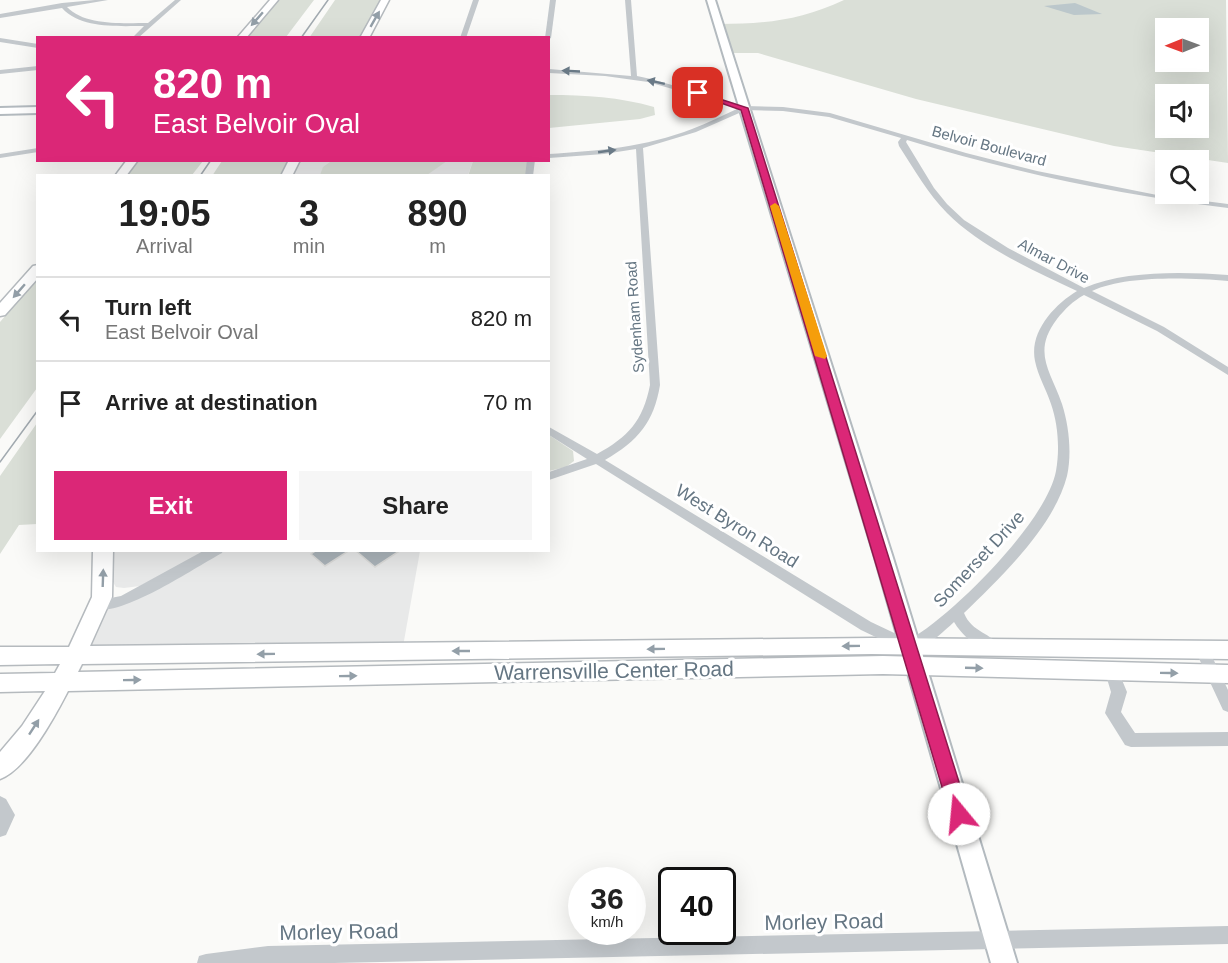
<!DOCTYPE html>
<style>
:root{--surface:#fff;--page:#f6f6f6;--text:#222;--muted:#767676;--line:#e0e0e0;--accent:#db2777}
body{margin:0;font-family:Arial,sans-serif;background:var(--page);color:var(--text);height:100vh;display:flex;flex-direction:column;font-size:22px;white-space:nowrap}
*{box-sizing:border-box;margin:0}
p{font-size:20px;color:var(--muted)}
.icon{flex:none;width:33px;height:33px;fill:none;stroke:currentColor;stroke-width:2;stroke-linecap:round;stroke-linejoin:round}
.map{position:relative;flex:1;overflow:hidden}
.details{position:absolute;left:36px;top:174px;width:514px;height:378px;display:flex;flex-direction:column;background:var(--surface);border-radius:0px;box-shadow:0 6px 24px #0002}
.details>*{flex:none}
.banner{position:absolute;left:36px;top:36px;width:514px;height:126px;border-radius:0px;box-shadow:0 6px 24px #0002;background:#db2777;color:#fff;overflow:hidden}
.needle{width:39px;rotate:269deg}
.fabs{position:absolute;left:1155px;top:18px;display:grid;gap:12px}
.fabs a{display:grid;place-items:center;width:54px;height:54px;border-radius:0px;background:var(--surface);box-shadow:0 6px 24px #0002;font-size:30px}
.speed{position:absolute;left:568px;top:867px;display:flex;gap:12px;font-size:30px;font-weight:700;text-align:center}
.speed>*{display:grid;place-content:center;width:78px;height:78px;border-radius:50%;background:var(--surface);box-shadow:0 6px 24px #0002;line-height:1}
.speed small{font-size:15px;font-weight:400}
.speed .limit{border:3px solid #111;border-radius:9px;background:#fff;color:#111}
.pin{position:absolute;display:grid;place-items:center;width:51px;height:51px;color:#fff;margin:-26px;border-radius:12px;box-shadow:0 3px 9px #0006}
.me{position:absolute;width:66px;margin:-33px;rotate:343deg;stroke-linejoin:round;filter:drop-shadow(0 0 4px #0008)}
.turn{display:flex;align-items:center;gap:21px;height:126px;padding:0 18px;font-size:27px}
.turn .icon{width:78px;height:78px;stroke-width:2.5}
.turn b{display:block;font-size:42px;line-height:51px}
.eta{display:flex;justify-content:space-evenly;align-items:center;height:102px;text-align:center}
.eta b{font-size:36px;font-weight:700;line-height:42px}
.button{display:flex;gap:12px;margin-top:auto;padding:12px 18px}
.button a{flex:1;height:69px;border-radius:0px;background:var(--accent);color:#fff;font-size:24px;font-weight:700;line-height:69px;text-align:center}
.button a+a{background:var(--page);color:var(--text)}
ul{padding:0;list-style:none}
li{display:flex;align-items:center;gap:18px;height:84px;padding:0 18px;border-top:2px solid var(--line)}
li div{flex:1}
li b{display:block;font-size:22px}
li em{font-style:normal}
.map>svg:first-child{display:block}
.built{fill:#e8e9e9}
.green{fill:#dadfd7;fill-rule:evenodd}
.water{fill:#bbc7cb}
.building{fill:#aab3b9;stroke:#dcdcda;stroke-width:1.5}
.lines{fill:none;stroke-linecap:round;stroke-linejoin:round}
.secondary-casing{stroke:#b3babf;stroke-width:4}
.primary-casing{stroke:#b5babe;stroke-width:3}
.street{fill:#c3c8cc;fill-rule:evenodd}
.secondary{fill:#fff;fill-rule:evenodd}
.primary{fill:#fff;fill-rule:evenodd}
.tram{stroke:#a2aab0;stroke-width:1.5}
.oneway{fill:#939fa8}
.oneway2{fill:#6a7a87}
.route{fill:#db2777;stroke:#8e194d;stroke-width:1.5}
.slow{fill:#f59e0b}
.labels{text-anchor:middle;stroke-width:6;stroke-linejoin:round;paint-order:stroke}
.far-street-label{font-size:15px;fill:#657683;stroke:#fff}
.street-label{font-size:18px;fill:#657683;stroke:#fff}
.near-street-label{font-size:21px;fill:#657683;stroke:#fff}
</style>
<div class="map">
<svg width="1228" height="963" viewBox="0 0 1228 963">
<rect width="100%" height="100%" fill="#fafaf8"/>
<!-- built -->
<path class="built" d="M298,161H473L468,175L290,176Z
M110,551H207L140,586L124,588L116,587L111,579Z
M217,551H420L402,652L74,656L96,612Z"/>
<!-- green -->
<path class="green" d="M277,0H314L286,37L245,38Z
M335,0H385L364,37L309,38Z
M844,0H1226L1228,163L1114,146L916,99L758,53H728L719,24C766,24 801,20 844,0ZM1166,28H1198V62H1166ZM1166,94H1198V128H1166Z
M549,95C586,95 619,97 654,107L655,115L640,119L549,128Z
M139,161V160L203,161L192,175H126Z
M222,161H295L286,175L212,176Z
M323,161V160L447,161L427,175H320L323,167L330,162Z
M473,161H531L529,175L468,176Z
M37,279V388L0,439V322Z
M37,423V524L19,525L0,554V476Z
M549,435L573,451L574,461L566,467L549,471Z"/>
<!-- water -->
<path class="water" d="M1075,3L1102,14L1074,15L1044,6Z"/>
<!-- building -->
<path class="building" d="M317,550H350L325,566L311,554Z
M355,550H401L375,567Z"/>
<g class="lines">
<!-- secondary casing -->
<g class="secondary-casing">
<path id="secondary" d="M707,0H715L893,558L1017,963H991L875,558Z
M38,107V113L0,114V108Z"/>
</g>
<!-- primary casing -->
<g class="primary-casing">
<path id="primary" d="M270,0H278L246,38H237Z
M381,0H389L369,38H360Z
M127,160H138L126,176H115Z
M289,160H300L292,176H281Z
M38,265V278L5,315L0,316V303L33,266Z
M93,550H113L112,597L90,646L872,638L1228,641V659L872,654L82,664L78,672L883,656L1228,665V683L883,674L68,691C55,716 27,769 0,779V752L22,726L45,691L0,692V674L55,673L60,664L0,665V647H69L92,597Z"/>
</g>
<!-- street -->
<path class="street" d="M95,0H108L67,7C85,26 123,23 148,23L175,0H181L138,38H132L144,26C119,26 81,29 62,8L0,18V14L62,3Z
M473,0H479L466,38H460Z
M550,0H556L551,38L549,39V38H545Z
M625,0H631L637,76L651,79L745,106L783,107L830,113L966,153L1037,171L1157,195L1228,204V208C1119,195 1012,172 907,140L906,142L934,188L947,204L964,220L1008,248L1084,288C1125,270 1185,272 1228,275V281C1190,278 1127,275 1092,291L1164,327L1228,367V375L1157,331L1084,295C1073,301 1065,309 1057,319C1032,352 1050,370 1062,404C1069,426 1072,453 1067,476C1054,527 1001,577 964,613C972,633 992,633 1000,647L998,651C983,656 961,634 954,622C944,631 919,656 905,651L861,630L596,464L549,480V472L587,459L549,435V427L597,454C628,437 643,421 650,385L636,149L604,154L549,158V154C597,151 646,147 692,129C708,123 723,115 739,108L648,82L605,76L549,73V69L631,76ZM746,110L783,111L829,117L901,138L898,142L899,146C914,169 928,194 947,213C982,248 1033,270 1077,291C1054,305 1029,332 1035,361C1038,376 1046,389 1051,404C1058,424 1060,449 1056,471C1047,521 953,615 909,640L871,622L605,460C638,441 654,422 660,385L643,148L696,132Z
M0,38L38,44V48L0,42Z
M38,66V70L0,74V70Z
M38,148V152L0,158V154Z
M527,160H535L533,176H525Z
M205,550H223L222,553C196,567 122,617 95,609L93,605L95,601L121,596Z
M1202,644L1207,646L1228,690V712L1223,710L1195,650L1197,646Z
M1112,666L1117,668L1127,692L1121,712L1135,733L1228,732V746L1131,747L1125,745L1105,713L1111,692L1105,672L1107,668Z
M0,796L6,799L15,815L6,835L0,837Z
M1228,926V944L334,963H197L199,956L206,954L268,946Z"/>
<!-- secondary -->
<use href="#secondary" class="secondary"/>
<!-- primary -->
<use href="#primary" class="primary"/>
<!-- tram -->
<path class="tram" d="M301,38L328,0
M200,176L211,160
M0,462L38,410"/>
</g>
<!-- one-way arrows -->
<defs><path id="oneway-solid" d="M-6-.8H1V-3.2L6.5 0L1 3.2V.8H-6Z" transform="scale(1.5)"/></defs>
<g class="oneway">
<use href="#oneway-solid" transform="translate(257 19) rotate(131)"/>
<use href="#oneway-solid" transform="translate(375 19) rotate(-60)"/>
<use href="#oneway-solid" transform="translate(19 291) rotate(131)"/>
<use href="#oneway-solid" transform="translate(103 578) rotate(-88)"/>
<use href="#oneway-solid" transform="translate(851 646) rotate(179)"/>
<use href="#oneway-solid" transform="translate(656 649) rotate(179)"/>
<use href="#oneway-solid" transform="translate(461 651) rotate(180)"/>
<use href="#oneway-solid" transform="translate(266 654) rotate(179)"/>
<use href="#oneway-solid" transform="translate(974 668) rotate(2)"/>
<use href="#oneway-solid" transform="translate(1169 673) rotate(1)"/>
<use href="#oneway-solid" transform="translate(348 676) rotate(-1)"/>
<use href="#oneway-solid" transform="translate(132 680) rotate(-1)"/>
<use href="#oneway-solid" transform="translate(34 727) rotate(-57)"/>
</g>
<g class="oneway2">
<use href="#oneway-solid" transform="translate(571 71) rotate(-177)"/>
<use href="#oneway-solid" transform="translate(656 82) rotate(-168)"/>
<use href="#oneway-solid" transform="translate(607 151) rotate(-8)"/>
</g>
<!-- route -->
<path class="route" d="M695,91L748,108L969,814L966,820L959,822L953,820L950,814L741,110L695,94Z"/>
<!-- slow -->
<path class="slow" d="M775,203L779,206L827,356L825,359L815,356L770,206Z"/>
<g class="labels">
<!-- far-street labels -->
<g class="far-street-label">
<text transform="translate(989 146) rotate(15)" y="5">Belvoir Boulevard</text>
<text transform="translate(1054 261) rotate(28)" y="5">Almar Drive</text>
<text transform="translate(635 317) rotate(-94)" y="5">Sydenham Road</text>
</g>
<!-- street labels -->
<g class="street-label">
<text transform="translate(737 526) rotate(32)" y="6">West Byron Road</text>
<text transform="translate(979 559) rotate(-47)" y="6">Somerset Drive</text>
</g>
<!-- near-street labels -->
<g class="near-street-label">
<text transform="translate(614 671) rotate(-1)" y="7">Warrensville Center Road</text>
<text transform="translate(824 922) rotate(-1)" y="7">Morley Road</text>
<text transform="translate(339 932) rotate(-1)" y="7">Morley Road</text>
</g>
</g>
</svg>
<div class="fabs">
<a><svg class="needle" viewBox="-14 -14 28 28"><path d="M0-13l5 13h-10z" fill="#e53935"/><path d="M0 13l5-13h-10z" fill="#767676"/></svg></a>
<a><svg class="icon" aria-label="sound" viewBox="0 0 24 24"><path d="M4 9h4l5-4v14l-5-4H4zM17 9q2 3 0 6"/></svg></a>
<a><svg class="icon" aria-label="search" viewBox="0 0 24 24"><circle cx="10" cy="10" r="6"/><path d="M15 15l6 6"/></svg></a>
</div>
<div class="speed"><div>36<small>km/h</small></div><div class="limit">40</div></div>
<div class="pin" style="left:698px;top:93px;background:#d93025"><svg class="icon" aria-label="arrive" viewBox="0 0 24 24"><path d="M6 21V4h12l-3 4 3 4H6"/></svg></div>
<svg class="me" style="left:959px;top:814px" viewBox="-20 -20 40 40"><circle r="19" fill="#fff"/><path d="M0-13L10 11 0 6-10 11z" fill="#db2777"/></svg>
<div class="banner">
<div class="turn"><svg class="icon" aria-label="left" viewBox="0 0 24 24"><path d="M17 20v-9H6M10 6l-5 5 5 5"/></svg><div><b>820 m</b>East Belvoir Oval</div></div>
</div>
<section class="details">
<div class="eta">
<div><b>19:05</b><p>Arrival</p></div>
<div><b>3</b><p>min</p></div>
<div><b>890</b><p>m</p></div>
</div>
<ul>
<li><svg class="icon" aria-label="left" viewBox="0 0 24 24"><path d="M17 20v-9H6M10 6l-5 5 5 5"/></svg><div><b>Turn left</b><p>East Belvoir Oval</p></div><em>820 m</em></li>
<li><svg class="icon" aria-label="arrive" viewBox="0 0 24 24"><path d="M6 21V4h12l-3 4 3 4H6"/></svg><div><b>Arrive at destination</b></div><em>70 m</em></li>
</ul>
<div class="button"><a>Exit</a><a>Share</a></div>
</section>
</div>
